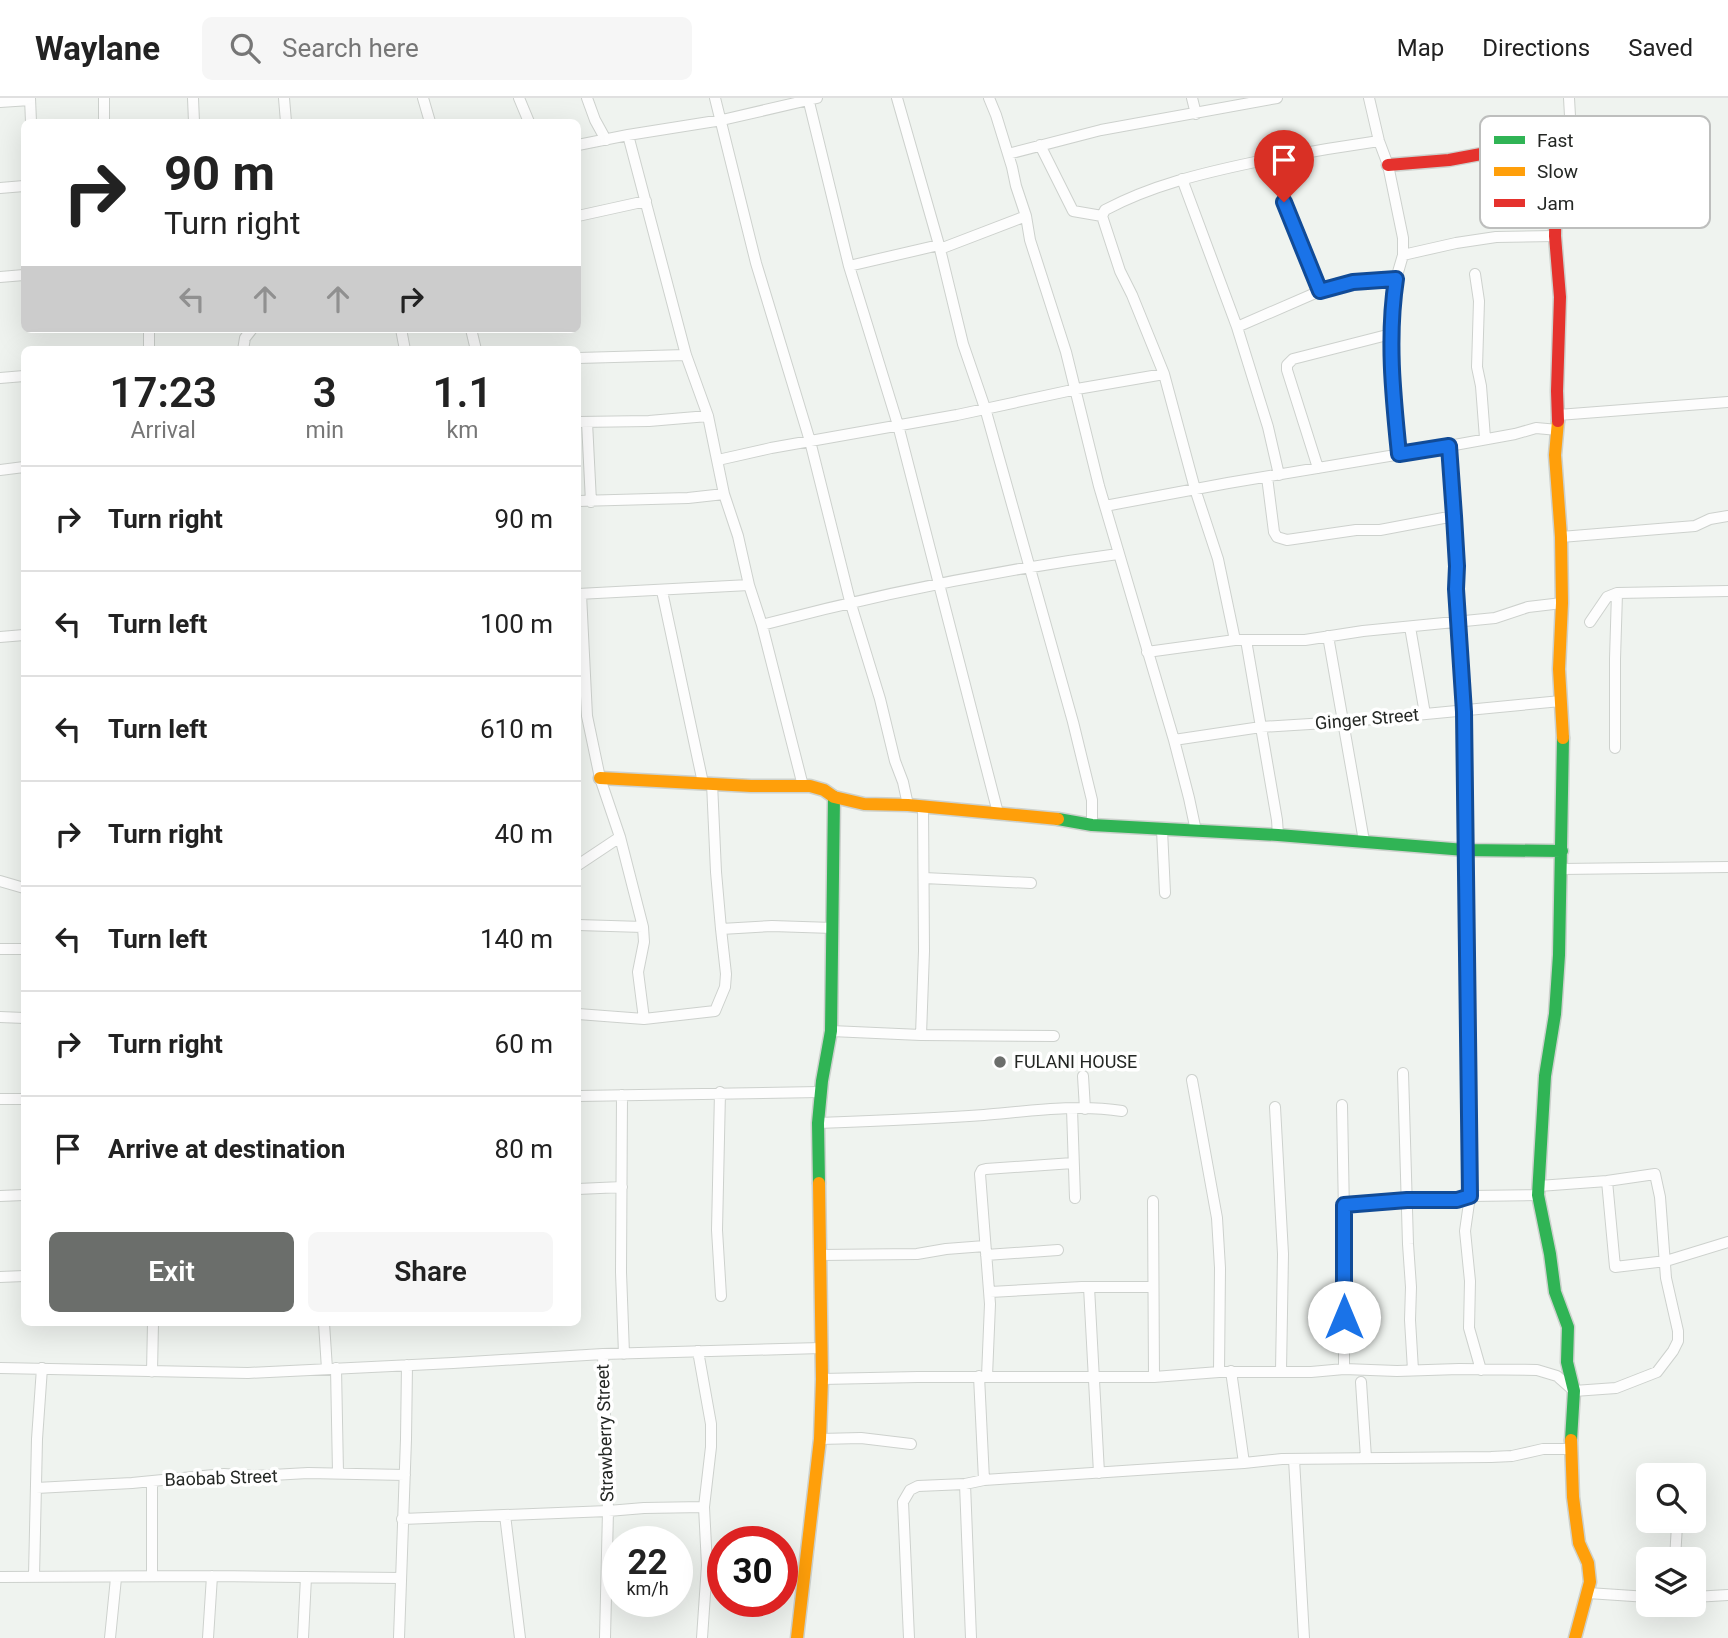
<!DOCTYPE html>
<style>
:root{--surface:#fff;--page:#f6f6f6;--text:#222;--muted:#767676;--line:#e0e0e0;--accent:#6b6e6b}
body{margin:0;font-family:Roboto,sans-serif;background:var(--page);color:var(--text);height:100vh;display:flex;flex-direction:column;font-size:26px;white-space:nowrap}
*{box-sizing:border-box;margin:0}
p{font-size:23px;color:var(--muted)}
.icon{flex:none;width:38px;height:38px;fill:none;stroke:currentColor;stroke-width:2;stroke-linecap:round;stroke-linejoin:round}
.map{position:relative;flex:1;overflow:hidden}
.panel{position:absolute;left:21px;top:248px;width:560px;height:980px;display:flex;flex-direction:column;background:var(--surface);border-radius:10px;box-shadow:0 7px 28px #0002}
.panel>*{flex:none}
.banner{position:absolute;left:21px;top:21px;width:560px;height:214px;border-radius:10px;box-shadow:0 7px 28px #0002;background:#fff;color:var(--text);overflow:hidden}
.controls{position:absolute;left:1636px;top:1365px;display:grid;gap:14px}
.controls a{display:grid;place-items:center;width:70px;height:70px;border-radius:10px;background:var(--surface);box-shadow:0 7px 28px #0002;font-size:35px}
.speed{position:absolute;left:602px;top:1428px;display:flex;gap:14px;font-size:35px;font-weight:700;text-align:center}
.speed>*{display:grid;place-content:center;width:91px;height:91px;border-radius:50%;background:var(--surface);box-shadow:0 7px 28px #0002;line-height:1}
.speed small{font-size:18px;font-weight:400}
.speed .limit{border:10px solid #d22;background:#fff;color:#111}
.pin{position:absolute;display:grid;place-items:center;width:60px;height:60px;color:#fff;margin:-72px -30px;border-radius:50% 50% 50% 0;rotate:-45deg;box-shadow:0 0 7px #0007}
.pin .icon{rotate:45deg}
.me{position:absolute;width:77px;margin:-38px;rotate:0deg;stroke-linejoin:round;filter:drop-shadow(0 0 5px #0008)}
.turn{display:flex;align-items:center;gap:24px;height:147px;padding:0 28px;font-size:32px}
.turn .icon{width:91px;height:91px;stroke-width:2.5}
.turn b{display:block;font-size:49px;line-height:60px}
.lanes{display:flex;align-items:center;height:66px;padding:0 28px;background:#0003;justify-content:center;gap:35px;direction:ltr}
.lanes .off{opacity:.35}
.eta{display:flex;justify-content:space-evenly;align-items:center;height:119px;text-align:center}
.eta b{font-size:42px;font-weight:600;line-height:49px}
.primary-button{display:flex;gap:14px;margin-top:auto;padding:14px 28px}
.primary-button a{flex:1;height:80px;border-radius:10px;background:var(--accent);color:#fff;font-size:28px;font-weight:600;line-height:80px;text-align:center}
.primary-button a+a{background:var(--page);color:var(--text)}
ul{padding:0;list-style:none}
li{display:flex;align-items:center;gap:21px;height:105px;padding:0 28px;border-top:2px solid var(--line)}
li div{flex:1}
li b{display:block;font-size:26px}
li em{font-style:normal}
header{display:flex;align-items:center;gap:42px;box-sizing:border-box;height:98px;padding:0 35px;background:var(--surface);border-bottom:2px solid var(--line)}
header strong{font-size:33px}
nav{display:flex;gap:38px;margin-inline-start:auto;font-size:24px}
.search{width:490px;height:63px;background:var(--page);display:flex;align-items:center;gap:18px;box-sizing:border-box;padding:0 24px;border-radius:10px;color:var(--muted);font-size:26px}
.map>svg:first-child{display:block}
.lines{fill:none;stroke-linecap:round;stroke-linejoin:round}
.street-casing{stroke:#cdd1cd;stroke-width:12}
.fast-casing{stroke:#cdd1cd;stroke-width:15}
.slow-casing{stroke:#cdd1cd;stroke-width:15}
.jam-casing{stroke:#cdd1cd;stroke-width:15}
.street{stroke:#fdfdfd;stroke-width:10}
.fast{stroke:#30b455;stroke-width:12}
.slow{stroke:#ff9f0a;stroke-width:12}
.jam{stroke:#e5322d;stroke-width:12}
.route-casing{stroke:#114b97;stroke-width:18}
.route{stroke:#1a73e8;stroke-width:12}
.poi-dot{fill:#6b6e6b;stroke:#fff;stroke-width:2.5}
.labels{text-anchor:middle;stroke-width:7;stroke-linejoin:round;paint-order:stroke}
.street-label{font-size:18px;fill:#242724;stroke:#fff}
.poi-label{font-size:18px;fill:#242724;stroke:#fff;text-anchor:start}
.key{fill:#fff;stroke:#bdbebd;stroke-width:2}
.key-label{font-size:19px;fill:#242724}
</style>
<header>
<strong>Waylane</strong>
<div class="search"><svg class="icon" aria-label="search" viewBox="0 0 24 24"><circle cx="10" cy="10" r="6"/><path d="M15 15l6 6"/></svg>Search here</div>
<nav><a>Map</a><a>Directions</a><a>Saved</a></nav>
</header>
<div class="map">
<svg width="1728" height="1540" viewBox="0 0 1728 1540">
<rect width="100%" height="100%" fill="#eff3ef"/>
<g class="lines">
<!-- street casing -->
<g class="street-casing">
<path id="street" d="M30,0L31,24
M104,0V24
M193,0L194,24
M284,0L286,24
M423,0L430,24
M519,0L529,24
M587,0L595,22L606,42
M715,0L756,165L810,343L850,503L880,601L895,663L903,684L908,707
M808,0L849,168L898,327L998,715
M897,0L939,147L963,246L985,310L1073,624L1092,702V727
M989,0L996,17L1012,69L1016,88L1026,118L1030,142L1066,254L1099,388L1174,642L1189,700L1196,733
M1192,0L1196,16
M1369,0L1379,43L1388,67L1403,140V157L1396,181L1392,210L1391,236L1392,280L1399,356
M0,4L30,2
M628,37L686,257L708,318L724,396L738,438L749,487L762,527L803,688
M578,47L628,37L722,22L817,0
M1040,47L1073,113L1102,118
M1008,56L1101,32L1277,0
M1182,81L1237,229L1268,329L1279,377
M0,90L24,88
M1556,100L1567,87L1571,36L1569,0
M1284,104L1320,193
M578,118L646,103
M940,151L1026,118
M1403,157L1456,145L1496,139L1555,138
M849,168L939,147
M1475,176L1479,203L1477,269L1481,288L1485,340
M0,179L24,177
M1237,229L1320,193L1353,184L1396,181
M149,231V252
M401,231L405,252
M471,231L476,252
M243,252L245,240L252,231
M578,260L686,257
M0,280L24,278
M1558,317L1728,304
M578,324L649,323L708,318
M587,324L591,404
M1449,348L1457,468L1456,491L1464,613L1470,1098L1465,1133L1470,1183L1469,1230L1481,1272
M718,362L771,350L957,317L1077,291L1164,276
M1318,370L1287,272V267L1293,261L1391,236
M0,372L24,369
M1267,379L1274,434L1277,439L1287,442L1356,432H1380L1454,418
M578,403L688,400L724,396
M1105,408L1228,385L1449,348L1515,336L1536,330L1558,332
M1561,439L1695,428L1710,421L1728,418
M662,493L703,685
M578,496L749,487
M581,496L587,618L600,680L620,739L643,829L644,844L638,874L644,921
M1590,524L1607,499L1617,495L1728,493
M762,527C879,496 998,472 1118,456
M1410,529L1425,616
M1328,538L1364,743
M0,539L24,537
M1235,542L1218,461L1195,391L1164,276L1132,197L1120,173L1102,118L1105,112C1152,87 1203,75 1255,64C1296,56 1337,49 1379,43
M1246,542L1277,722L1278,737
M1147,554L1235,542H1305L1363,533L1495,520L1528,509L1562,505
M1174,642L1261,629L1342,624L1561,603
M1615,650V561L1617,495
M1162,732L1165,795
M578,767L620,739
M1561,771L1728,769
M924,780L1031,785
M0,783L24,790
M578,827L643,829
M721,831L772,828L833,830
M0,851H24
M578,916L644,921L715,913L725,889L726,876L721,831L716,774L712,685
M0,919L24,920
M831,933L921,937L1054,938
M921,937L924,853L923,709
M1403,975L1408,1146L1411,1189L1410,1222L1413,1272
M1083,978L1085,1011
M1192,982L1217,1120L1220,1170L1219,1274
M720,994L717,1132L721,1198
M622,997L621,1174L624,1256
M578,998L820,994
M0,1001H24
M1342,1007L1344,1116V1271
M1275,1009L1283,1156L1281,1273
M1072,1011L1075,1100
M818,1025C874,1023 929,1021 984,1017C1030,1013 1077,1006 1122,1013
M1607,1083L1615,1169L1666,1163L1728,1144
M578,1091L622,1089
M0,1098L24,1097
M1153,1103L1154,1279
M1344,1107L1407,1102H1457L1470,1098L1538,1097
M820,1157L917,1156L946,1151L985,1148
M986,1157L1058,1152
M0,1179L24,1178
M1089,1189L1099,1375
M990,1194L1082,1189H1153
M324,1225L327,1271
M698,1253L711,1326V1349L704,1409L707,1467L702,1540
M603,1256L608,1413L605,1540
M0,1270L248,1275L453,1265L603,1256L821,1250
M336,1270L338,1375
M1231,1273L1244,1365
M152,1274L153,1225
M979,1278L984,1382
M987,1278L990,1206L980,1076L982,1072L986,1071L1073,1065
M822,1281L918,1279H1154L1219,1274H1311L1344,1271L1397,1273L1459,1271L1537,1272L1557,1278L1574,1293L1616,1290L1657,1274L1673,1253L1678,1243V1233L1666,1180L1660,1099L1655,1076L1607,1083L1539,1088
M1361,1284L1366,1360
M820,1341L861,1340L911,1346
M1294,1361L1304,1540
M965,1386L971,1540
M36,1390L132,1385L224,1376L254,1378L308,1375L405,1377
M505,1417L520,1540
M402,1421L608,1413L644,1410L704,1409
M1675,1461L1677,1427
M34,1478L37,1341L42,1270
M152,1478V1383
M0,1479L212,1478L401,1480
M1588,1495L1648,1499
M1694,1499L1728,1497
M110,1540L116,1480
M208,1540L212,1478
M303,1540L306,1479
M399,1540L406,1341L407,1267
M909,1540L903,1404L910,1392L918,1388L965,1386L984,1382L1244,1365L1282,1361L1491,1359L1512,1358L1543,1351H1570"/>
</g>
<!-- fast casing -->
<g class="fast-casing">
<path id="fast" d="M1563,640L1559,857L1555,916L1545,978L1538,1097L1550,1156L1555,1194L1568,1229L1567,1264L1574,1293L1571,1342
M1058,721L1092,727L1278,737L1465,752L1562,753
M819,1085L818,1025L822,983L831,933L834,699"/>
</g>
<!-- slow casing -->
<g class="slow-casing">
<path id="slow" d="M1558,323L1555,357L1561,439L1562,505L1559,571L1563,640
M600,680L751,688H810L824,692L834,699L864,706L908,707L1058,721
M1571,1342L1573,1399L1579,1445L1588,1465L1590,1484L1575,1540
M797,1540L820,1341L822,1281L819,1085"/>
</g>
<!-- jam casing -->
<g class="jam-casing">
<path id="jam" d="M1388,67L1449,62L1524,48L1544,55L1552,63L1556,73L1555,138L1560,199L1557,293L1558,323"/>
</g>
<!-- street -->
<use href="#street" class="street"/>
<!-- fast -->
<use href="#fast" class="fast"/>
<!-- slow -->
<use href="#slow" class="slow"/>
<!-- jam -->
<use href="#jam" class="jam"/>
</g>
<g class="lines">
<!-- route casing -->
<g class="route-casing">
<path id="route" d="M1284,104L1320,193L1353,184L1396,181C1387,240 1393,297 1399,356L1449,348L1454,418L1457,468L1456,491L1464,614L1470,1098L1457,1102H1407L1344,1107V1219"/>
</g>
<!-- route -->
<use href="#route" class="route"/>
</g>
<!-- markers -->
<circle class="poi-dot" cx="1000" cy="964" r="7"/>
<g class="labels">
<!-- street labels -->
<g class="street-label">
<text transform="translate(1367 621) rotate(-5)" y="6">Ginger Street</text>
<text transform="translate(605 1335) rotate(-92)" y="6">Strawberry Street</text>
<text transform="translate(221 1380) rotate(-2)" y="6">Baobab Street</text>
</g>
<!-- poi labels -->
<g class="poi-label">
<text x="1014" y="970">FULANI HOUSE</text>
</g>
</g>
<!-- legend -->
<rect x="1480" y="18" width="230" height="112" rx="10" class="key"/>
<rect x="1494" y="38" width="31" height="8" fill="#30b455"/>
<rect x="1494" y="69" width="31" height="9" fill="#ff9f0a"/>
<rect x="1494" y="101" width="31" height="8" fill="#e5322d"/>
<g class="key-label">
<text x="1537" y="49">Fast</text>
<text x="1537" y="80">Slow</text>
<text x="1537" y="112">Jam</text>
</g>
</svg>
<div class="controls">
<a><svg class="icon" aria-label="search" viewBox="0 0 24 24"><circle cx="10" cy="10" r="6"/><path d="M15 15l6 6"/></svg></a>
<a><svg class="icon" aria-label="layers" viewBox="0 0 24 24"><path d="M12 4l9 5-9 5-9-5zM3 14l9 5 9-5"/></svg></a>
</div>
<div class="speed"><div>22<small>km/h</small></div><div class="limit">30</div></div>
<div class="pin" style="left:1284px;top:104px;background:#d93025"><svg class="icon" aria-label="arrive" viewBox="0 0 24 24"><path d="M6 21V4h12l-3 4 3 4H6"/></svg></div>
<svg class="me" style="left:1344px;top:1219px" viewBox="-20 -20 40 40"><circle r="19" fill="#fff"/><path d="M0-13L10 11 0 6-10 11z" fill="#1a73e8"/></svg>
<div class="banner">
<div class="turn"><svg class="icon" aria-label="right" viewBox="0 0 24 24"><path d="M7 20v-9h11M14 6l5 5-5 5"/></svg><div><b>90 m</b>Turn right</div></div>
<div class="lanes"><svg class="icon off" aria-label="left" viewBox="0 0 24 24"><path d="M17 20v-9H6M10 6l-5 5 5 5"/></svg><svg class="icon off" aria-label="ahead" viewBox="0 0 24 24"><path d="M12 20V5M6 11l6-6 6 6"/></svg><svg class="icon off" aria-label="ahead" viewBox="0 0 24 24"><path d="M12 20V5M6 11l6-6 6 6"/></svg><svg class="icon" aria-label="right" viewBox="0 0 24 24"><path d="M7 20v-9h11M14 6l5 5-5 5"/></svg></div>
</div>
<section class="panel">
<div class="eta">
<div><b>17:23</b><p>Arrival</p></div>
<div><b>3</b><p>min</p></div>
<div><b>1.1</b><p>km</p></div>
</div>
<ul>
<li><svg class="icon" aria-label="right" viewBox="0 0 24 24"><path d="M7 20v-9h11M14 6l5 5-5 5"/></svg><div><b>Turn right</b></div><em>90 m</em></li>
<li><svg class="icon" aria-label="left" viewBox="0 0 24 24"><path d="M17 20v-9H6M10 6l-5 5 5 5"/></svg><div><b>Turn left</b></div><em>100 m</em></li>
<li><svg class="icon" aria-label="left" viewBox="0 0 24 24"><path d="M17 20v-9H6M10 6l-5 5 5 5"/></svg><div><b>Turn left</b></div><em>610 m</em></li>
<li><svg class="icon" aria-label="right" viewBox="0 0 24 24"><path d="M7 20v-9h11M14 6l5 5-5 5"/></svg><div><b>Turn right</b></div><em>40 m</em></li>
<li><svg class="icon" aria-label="left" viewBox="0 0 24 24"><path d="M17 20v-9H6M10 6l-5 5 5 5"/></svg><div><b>Turn left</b></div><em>140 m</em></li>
<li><svg class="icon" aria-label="right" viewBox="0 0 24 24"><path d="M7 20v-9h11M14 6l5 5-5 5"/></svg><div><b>Turn right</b></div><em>60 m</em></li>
<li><svg class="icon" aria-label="arrive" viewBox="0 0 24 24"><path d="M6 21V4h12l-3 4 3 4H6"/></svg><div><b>Arrive at destination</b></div><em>80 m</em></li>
</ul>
<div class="primary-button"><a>Exit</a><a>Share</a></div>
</section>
</div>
